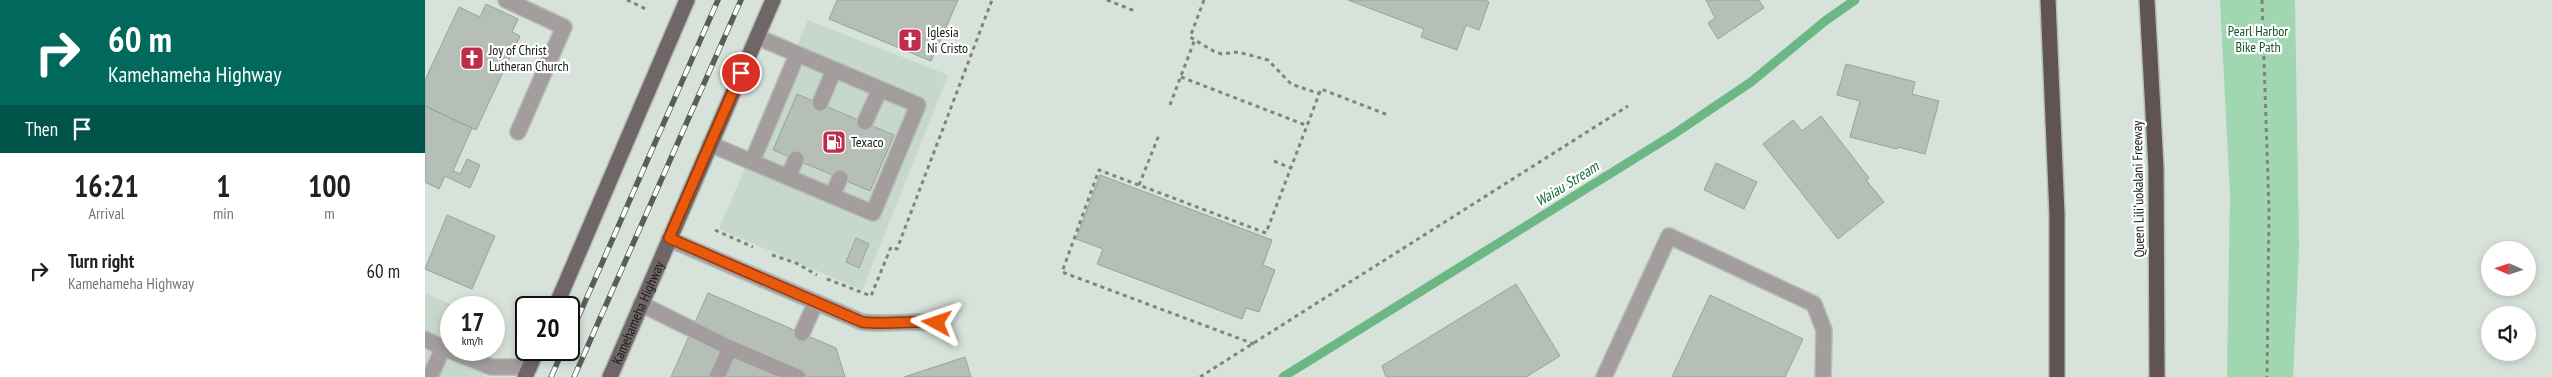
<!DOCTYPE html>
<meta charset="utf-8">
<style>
:root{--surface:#fff;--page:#f6f6f6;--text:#202124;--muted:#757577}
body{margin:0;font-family:"PT Sans Narrow",sans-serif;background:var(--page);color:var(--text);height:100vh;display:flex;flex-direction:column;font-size:19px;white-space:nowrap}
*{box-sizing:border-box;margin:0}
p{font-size:16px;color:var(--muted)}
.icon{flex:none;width:28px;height:28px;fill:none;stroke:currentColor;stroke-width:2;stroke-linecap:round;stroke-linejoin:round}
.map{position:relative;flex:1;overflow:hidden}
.details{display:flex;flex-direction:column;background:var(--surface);width:425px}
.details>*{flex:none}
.hud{background:#00695c;color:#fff;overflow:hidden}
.needle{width:32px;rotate:273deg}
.fabs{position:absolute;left:2056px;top:241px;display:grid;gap:10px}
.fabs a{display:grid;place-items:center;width:55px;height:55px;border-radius:50%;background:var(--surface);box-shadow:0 2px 8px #0003;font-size:25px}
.speed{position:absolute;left:15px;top:296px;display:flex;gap:10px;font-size:25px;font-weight:700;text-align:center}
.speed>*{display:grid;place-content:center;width:65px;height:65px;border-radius:50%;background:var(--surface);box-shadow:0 2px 8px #0003;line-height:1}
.speed small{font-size:12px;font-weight:400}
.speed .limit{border:2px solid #111;border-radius:8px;background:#fff;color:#111}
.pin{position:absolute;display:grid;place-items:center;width:42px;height:42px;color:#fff;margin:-21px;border:2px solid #fff;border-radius:50%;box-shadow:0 1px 5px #0007}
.me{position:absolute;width:55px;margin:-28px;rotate:275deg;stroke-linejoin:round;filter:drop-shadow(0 0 4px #0008)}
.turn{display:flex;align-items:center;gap:18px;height:105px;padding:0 25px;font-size:22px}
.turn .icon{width:65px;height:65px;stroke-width:2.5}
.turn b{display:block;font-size:35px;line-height:42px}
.then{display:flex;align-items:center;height:48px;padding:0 25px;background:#0003;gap:10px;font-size:19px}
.eta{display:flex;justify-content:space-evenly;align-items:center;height:85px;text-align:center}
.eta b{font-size:30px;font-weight:800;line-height:35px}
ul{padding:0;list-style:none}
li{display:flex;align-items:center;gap:15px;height:65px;padding:0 25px}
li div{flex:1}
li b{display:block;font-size:19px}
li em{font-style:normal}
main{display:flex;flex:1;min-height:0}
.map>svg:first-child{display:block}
.built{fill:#c6d8cb}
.green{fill:#a0d6b0}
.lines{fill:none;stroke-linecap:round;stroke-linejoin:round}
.stream{stroke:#6cb784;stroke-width:9}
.building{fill:#b5bfb7;stroke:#98a29b}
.lane-casing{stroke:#b5beb7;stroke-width:18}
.primary-casing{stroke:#b5beb7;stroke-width:18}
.highway-casing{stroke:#b5beb7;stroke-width:18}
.path{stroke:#7e8580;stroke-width:3;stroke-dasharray:4 4;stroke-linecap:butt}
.lane{stroke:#a39d9d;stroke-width:15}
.primary{stroke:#716667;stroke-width:15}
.highway{stroke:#5f5353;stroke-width:15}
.rail-casing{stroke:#595e5a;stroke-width:5.5}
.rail{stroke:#fff;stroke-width:4;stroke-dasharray:11;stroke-linecap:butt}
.route-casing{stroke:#983908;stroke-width:12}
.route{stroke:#ea580c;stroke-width:9}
.labels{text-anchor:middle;stroke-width:4.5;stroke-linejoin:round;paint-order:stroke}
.park-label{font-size:14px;fill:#18502e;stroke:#fff}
.poi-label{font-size:14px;fill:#191c1a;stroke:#fff;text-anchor:start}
.street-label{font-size:14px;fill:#191c1a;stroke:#fff}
.water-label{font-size:15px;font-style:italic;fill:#13693a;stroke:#fff}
</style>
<main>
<section class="details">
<div class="hud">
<div class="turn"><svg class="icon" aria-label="right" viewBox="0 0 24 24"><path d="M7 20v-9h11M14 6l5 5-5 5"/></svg><div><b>60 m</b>Kamehameha Highway</div></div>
<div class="then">Then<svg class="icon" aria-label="arrive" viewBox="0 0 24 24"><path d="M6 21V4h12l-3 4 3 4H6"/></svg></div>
</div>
<div class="eta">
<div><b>16:21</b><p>Arrival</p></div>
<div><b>1</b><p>min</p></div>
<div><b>100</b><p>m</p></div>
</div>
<ul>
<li><svg class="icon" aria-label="right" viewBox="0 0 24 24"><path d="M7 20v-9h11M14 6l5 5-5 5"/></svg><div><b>Turn right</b><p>Kamehameha Highway</p></div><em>60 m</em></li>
</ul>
</section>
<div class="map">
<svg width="2127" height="377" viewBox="0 0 2127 377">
<rect width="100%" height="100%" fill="#d7e2da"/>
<!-- built -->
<path class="built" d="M383,20L523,75L437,290L294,229Z
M0,293L32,307L26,308V350H69V324L79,329L58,377H0Z"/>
<!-- green -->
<path class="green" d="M1795,0H1870L1874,248L1868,377H1802L1805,194Z"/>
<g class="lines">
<!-- stream -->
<path class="stream" d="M858,377L1249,134L1326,82L1400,21L1430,0"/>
</g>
<!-- building -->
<path class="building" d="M412,0H533L506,61L404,19Z
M923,0H1060L1064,2L1054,30L1041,25L1032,50L996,37L999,29Z
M1281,0H1334L1339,8L1293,39L1283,23L1290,18Z
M61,4L93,19L87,32L95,36L51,130L0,106V80L34,7L55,17Z
M1421,64L1490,82L1487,94L1514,101L1500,154L1473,147L1472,149L1425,137L1435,101L1412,95Z
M372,94L469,135L445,191L348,150Z
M0,106L47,128L28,171L35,174L42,159L55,165L45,188L20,176L14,189L0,182Z
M1396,116L1444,178L1441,180L1459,202L1413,239L1338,144L1368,120L1377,131Z
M1291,163L1332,182L1319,209L1279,190Z
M675,175L847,240L838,265L850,270L834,312L821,308L817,319L672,264L678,249L651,239Z
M22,215L70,236L47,289L0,269Z
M431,238L444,244L434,268L421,262Z
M1091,284L1135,356L1101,377H961L957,366Z
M283,293L411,348L420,377H246Z
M1285,295L1378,339L1360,377H1247Z
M540,357L546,377H479Z"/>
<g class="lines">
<!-- lane casing -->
<g class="lane-casing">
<path id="lane" d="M81,0L139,27L93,132
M332,37L493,105L448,213L327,162L372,55
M395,103L409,70
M440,122L455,89
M285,144L327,162
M363,177L371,159
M407,196L415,178
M244,239L437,322C463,325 487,320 513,323
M216,304L305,348L373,377
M377,333L391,302
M0,339L18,348L5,377
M18,348L66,367H105
M292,377L305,348
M1179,377L1244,236L1389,304L1399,330L1398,377"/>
</g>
<!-- primary casing -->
<g class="primary-casing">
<g id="primary">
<path d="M130,308L262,0"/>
<path d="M100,377L112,350"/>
<path id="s1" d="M185,377L348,0"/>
</g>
</g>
<!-- highway casing -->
<g class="highway-casing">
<path id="highway" d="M1623,0L1632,215V377
M1722,0L1731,168L1732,377"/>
</g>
<!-- path -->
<path class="path" d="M202,0L221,9
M682,0L710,11
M779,0L765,37L790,52L797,54L813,52L843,60L866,84L895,94
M1837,0L1844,210L1842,377
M756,77L883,126
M745,105L770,39
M849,161L866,168
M714,185L734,135
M290,230L328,247
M347,255L371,263L392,275
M402,279L446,296L466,247L472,249L567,0
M829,344L637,272L674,170L841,233L896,89L963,115
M775,377L1203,106"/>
<!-- lane -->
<use href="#lane" class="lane"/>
<!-- primary -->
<use href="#primary" class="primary"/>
<!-- highway -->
<use href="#highway" class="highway"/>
<!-- rail casing -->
<g class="rail-casing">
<path id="rail" d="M144,338L293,0
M126,377L138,350
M149,377L316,0"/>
</g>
<!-- rail -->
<use href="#rail" class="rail"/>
</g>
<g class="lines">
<!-- route casing -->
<g class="route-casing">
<path id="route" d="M316,73L244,238L437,322C464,325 486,320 512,323"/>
</g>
<!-- route -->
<use href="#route" class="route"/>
</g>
<!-- icons -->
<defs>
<g id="church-square" transform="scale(1.25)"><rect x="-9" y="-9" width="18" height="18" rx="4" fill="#be2e49" stroke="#fff"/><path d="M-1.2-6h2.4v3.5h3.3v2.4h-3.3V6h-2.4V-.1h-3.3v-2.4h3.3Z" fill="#fff"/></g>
<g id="fuel-square" transform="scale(1.25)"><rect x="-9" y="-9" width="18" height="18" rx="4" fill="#be2e49" stroke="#fff"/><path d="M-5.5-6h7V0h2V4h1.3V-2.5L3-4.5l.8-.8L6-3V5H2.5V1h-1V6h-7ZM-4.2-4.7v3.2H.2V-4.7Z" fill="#fff"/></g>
</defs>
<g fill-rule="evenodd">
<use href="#church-square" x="485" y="40"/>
<use href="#church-square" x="47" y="58"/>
<use href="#fuel-square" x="409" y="142"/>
</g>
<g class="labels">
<!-- park labels -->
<g class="park-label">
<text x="1833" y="36">Pearl Harbor<tspan x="1833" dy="16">Bike Path</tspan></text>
</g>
<!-- poi labels -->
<g class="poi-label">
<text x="502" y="37">Iglesia<tspan x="502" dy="16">Ni Cristo</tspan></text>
<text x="64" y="55">Joy of Christ<tspan x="64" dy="16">Lutheran Church</tspan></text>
<text x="426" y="147">Texaco</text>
</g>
<!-- street labels -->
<g class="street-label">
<text transform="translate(1713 189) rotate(-91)" y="5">Queen Liliʻuokalani Freeway</text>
<text dy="5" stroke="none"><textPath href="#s1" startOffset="70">Kamehameha Highway</textPath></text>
</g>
<!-- water labels -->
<g class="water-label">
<text transform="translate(1142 184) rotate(-32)" y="5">Waiau Stream</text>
</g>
</g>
</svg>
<div class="fabs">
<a><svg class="needle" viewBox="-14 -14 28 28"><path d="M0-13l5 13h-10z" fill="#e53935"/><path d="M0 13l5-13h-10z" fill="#757577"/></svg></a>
<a><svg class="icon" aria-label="sound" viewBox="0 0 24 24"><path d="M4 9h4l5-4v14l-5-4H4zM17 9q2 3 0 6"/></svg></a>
</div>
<div class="speed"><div>17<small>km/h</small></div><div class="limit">20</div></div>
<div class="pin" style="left:316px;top:73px;background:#d93025"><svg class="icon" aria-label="arrive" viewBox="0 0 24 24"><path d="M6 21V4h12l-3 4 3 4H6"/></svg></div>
<svg class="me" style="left:512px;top:323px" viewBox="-20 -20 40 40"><path d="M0-17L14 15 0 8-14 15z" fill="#ea580c" stroke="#fff" stroke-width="4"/></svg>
</div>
</main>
